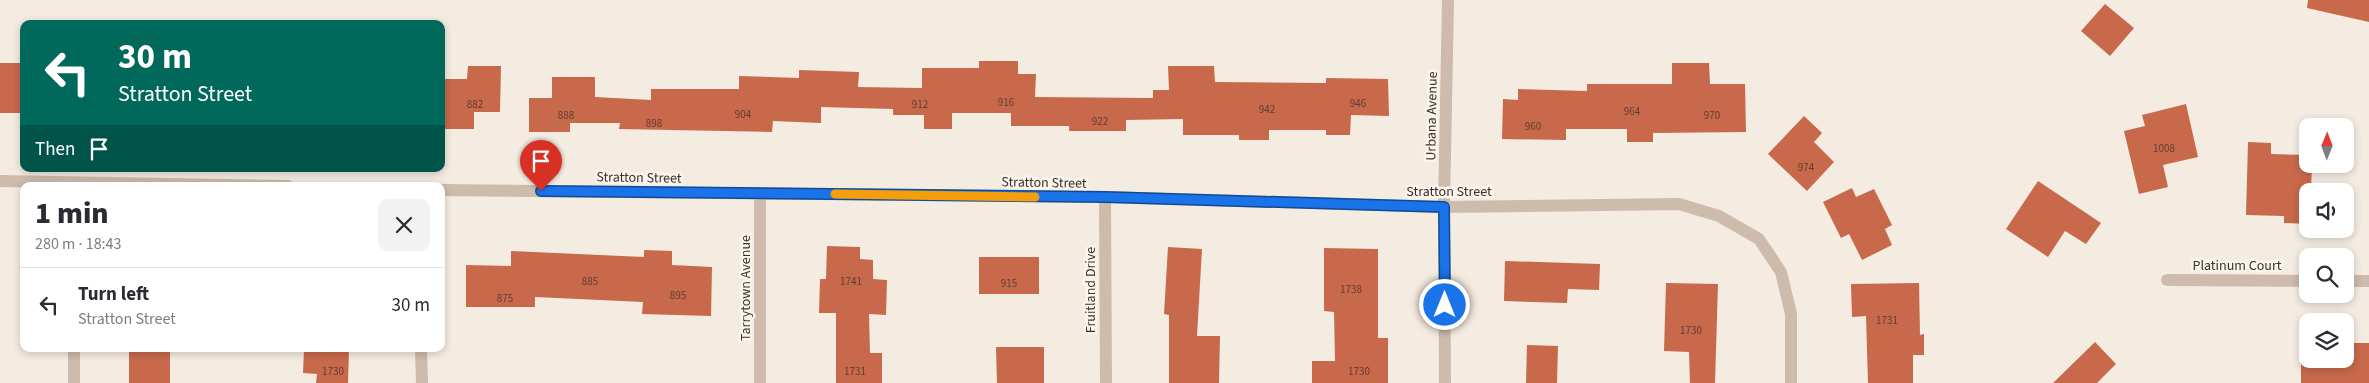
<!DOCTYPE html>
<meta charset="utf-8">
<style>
:root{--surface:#fff;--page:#f2f2f3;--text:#2b2b33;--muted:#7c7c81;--line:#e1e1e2}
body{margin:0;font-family:"Source Sans 3",sans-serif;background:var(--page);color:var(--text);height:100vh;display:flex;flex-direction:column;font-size:19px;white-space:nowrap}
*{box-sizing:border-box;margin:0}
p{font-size:16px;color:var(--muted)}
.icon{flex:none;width:28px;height:28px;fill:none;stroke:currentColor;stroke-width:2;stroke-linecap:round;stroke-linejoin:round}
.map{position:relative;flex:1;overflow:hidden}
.drawer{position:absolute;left:20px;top:182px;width:425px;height:170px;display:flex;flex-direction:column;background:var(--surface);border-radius:10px;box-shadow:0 2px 8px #0003}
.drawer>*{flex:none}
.banner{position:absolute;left:20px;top:20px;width:425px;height:152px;border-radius:10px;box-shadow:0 2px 8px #0003;background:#00695c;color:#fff;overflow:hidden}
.needle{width:32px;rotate:1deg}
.tools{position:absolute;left:2299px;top:118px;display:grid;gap:10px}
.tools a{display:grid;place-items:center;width:55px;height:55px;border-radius:10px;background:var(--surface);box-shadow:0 2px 8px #0003;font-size:25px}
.pin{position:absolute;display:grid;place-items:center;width:42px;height:42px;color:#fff;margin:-51px -21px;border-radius:50% 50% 50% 0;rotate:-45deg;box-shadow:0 0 5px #0007}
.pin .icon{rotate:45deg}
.me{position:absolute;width:55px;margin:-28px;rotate:0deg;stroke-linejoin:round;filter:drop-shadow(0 0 4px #0008)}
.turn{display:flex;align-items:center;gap:18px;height:105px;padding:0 15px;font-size:22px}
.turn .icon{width:65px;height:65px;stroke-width:2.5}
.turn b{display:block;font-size:35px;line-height:42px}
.then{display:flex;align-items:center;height:48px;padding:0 15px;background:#0003;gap:10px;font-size:19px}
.round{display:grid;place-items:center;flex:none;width:52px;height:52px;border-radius:10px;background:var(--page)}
.summary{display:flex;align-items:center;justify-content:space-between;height:85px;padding:0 15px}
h1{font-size:30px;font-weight:800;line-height:38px}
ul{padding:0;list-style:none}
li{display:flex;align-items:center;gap:15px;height:75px;padding:0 15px;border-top:1px solid var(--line)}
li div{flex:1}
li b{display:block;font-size:19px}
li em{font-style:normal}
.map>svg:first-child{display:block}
.building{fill:#c8694b}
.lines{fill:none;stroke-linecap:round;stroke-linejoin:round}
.street{stroke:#cdbbac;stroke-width:12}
.route-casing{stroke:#114b97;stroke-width:12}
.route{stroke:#1a73e8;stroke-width:9}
.slow{stroke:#f59e0b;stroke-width:9}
.labels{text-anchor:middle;stroke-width:5;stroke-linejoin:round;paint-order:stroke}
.number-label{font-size:11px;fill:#5e3e33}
.street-label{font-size:14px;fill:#3b302b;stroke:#fbf5ee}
</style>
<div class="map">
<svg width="2369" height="383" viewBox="0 0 2369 383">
<rect width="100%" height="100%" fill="#f4ebe1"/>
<!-- building -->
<path class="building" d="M2308,0H2369V22L2307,8Z
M2105,4L2134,28L2110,56L2081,31Z
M979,61H1018V74H1036L1035,97L1153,98V90H1169L1168,66H1214L1215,82L1326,83V78L1388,79L1389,116L1351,115L1350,135H1326V130H1269V140H1239V135H1183V119L1126,120V131H1069V126H1011V113H952V129H924V115H893V109L821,107V123L773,121L772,132L619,129L620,123H570V132H529V98H552V77H595V97L651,100V89H739V76L799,78V70L859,72L858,87L922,88V68H979Z
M0,63H24V113H0Z
M1672,63H1709L1710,84H1745L1746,132L1653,133V142H1627V129H1566V140L1502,139L1503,99L1518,100V89L1587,91V84H1672Z
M468,66H501L500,112H474V129H441V79H467Z
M2186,104L2198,157L2163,165L2168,187L2139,194L2124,131L2145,126L2142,115Z
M1804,116L1822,133L1814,142L1834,162L1807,191L1768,154Z
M2248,142L2271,143V154L2308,155V164H2312L2311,191H2308V224L2284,223V216L2246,215Z
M2038,181L2101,223L2086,244L2065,231L2048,257L2006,229Z
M1852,188L1856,197L1874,189L1892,225L1885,229L1892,245L1862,260L1849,234L1841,238L1823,202Z
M827,246L860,247V259L873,260V279L887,280L886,315L869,314L870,353H882V383H836V313H819L820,279H826Z
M1168,247L1202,249L1197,336H1220L1219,383H1169V315L1164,314Z
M1324,248L1378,249V338H1388V383H1312V361H1335L1334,312L1324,311Z
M644,250L672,251V265L712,267L711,316L642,314L643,302L535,297V307H466V265L511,266V251L644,257Z
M979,257H1039V294H979Z
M1505,261L1600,264L1599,290L1568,289L1567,303L1504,301Z
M1666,283L1718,284L1715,383H1690L1689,352L1664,351Z
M1919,283L1920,335L1924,334V355H1913V383H1868L1866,316L1852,317L1851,284Z
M2095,342L2116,364L2097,383H2053Z
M2345,343H2369V383H2301V359H2345Z
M1527,345L1558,346L1557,383H1526Z
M996,347H1044V383H997Z
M129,349H170V383H129Z
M304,349H349L348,383H316L317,374L303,373Z"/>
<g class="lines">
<!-- street -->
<path class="street" d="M0,181L288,186
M441,190L1105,197L1444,207L1679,204L1719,216L1759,239L1781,272L1791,314V383
M760,194V383
M1105,197L1106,383
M2167,280L2308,281
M2345,281H2369
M74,349V383
M421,349L422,383
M1445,383L1444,207L1448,0"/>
</g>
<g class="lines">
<!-- route casing -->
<g class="route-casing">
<path id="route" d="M541,191L1105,197L1444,207L1445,305"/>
</g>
<!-- route -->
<use href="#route" class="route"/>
<!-- slow -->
<path class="slow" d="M835,194L1035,197"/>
</g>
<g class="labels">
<!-- number labels -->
<g class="number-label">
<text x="1006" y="106">916</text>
<text x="1358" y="107">946</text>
<text x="475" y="108">882</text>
<text x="920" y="108">912</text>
<text x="1267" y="113">942</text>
<text x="1632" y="115">964</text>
<text x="743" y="118">904</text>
<text x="566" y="119">888</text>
<text x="1712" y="119">970</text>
<text x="1100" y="125">922</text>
<text x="654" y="127">898</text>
<text x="1533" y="130">960</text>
<text x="2164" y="152">1008</text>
<text x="1806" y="171">974</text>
<text x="590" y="285">885</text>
<text x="851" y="285">1741</text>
<text x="1009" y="287">915</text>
<text x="1351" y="293">1738</text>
<text x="678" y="299">895</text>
<text x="505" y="302">875</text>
<text x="1887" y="324">1731</text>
<text x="1691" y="334">1730</text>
<text x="333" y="375">1730</text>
<text x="855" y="375">1731</text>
<text x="1359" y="375">1730</text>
</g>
<!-- street labels -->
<g class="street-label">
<text transform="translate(1431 116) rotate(-89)" y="5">Urbana Avenue</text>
<text transform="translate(639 177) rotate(1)" y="5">Stratton Street</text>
<text transform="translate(1044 182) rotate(1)" y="5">Stratton Street</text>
<text x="1449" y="196">Stratton Street</text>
<text x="2237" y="270">Platinum Court</text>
<text transform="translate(745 288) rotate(-90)" y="5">Tarrytown Avenue</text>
<text transform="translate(1090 290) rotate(-90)" y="5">Fruitland Drive</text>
</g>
</g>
</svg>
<div class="tools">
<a><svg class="needle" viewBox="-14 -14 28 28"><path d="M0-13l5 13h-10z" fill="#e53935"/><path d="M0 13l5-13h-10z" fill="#7c7c81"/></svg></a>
<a><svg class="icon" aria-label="sound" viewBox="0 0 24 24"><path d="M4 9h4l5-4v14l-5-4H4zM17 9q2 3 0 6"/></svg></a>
<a><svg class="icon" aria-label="search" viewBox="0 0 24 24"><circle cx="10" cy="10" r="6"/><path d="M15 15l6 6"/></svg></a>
<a><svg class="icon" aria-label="layers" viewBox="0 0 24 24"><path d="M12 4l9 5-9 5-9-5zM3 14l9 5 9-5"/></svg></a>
</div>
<div class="pin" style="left:541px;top:191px;background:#d93025"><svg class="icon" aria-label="arrive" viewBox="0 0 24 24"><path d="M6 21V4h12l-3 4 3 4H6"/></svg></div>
<svg class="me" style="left:1445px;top:305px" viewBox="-20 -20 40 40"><circle r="17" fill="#1a73e8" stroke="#fff" stroke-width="3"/><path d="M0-11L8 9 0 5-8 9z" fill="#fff"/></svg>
<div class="banner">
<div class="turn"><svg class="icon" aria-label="left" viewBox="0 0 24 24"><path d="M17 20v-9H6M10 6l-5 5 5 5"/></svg><div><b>30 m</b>Stratton Street</div></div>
<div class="then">Then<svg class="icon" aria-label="arrive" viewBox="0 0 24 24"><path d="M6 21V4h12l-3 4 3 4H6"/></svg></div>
</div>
<section class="drawer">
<div class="summary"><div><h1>1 min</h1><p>280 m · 18:43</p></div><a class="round"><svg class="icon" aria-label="close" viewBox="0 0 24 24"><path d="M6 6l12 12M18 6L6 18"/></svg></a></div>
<ul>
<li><svg class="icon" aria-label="left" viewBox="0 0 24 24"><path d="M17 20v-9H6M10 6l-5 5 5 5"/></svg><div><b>Turn left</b><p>Stratton Street</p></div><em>30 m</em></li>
</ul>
</section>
</div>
